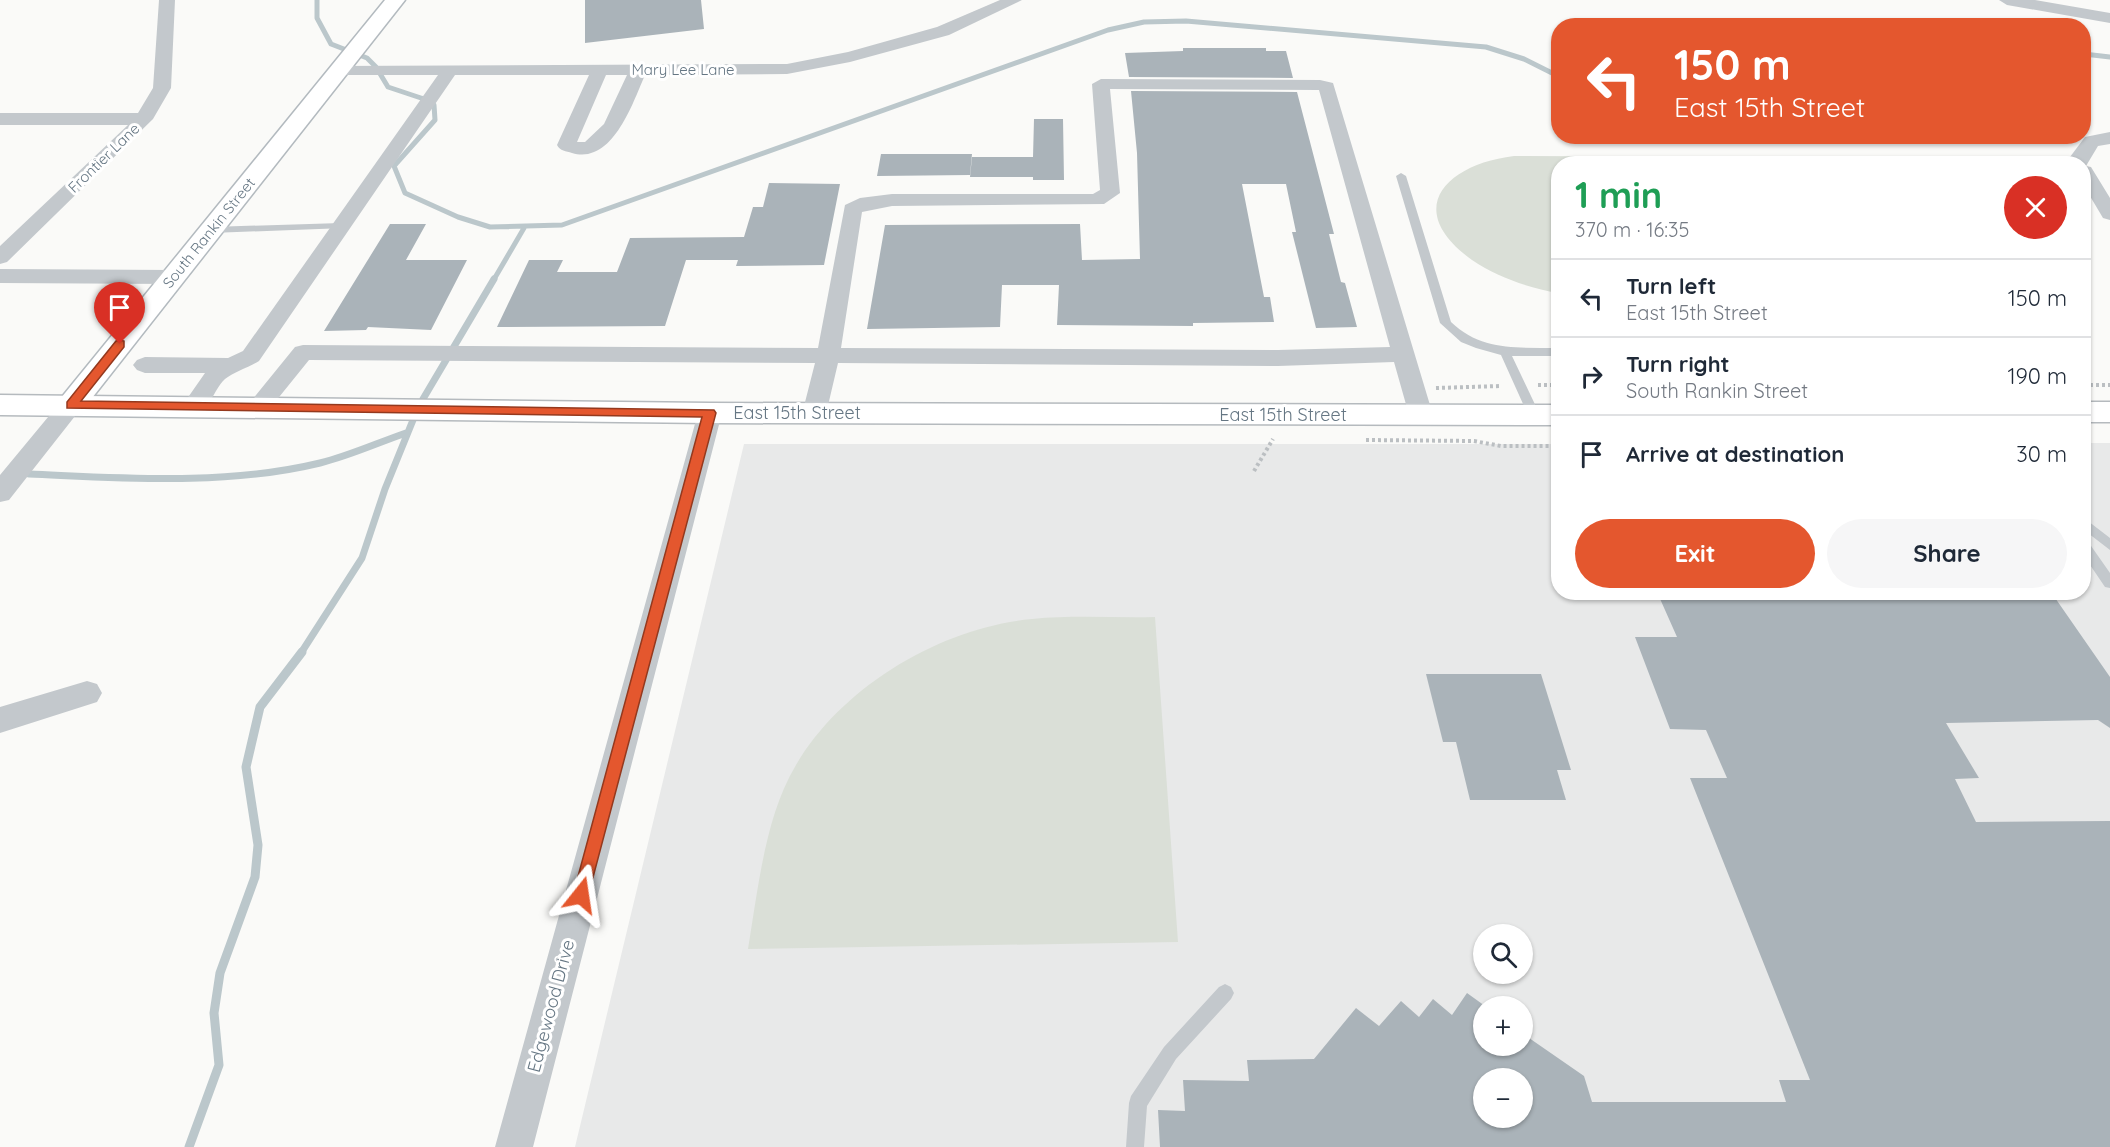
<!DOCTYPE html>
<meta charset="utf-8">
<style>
:root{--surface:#fff;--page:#f6f6f7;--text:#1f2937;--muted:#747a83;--line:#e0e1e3;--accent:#e4572e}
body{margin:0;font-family:Quicksand,sans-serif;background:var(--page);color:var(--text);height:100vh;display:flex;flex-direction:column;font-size:22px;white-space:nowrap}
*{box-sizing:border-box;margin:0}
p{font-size:20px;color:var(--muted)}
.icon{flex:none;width:33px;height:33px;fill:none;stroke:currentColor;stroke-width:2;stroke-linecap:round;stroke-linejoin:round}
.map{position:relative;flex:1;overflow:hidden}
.side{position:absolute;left:1551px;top:156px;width:540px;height:444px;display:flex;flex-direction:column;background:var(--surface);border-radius:24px;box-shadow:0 2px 4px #0004}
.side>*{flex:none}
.banner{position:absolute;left:1551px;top:18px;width:540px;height:126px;border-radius:24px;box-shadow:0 2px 4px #0004;background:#e4572e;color:#fff;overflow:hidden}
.buttons{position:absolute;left:1473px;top:924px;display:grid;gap:12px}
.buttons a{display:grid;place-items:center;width:60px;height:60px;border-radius:50%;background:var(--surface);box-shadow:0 2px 4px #0004;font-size:30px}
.pin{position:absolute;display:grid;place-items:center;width:51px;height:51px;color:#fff;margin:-62px -26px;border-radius:50% 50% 50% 0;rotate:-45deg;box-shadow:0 0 6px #0007}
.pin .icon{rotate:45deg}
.me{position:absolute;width:66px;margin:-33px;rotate:15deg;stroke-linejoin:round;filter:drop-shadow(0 0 4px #0008)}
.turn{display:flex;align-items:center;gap:21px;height:126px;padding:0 24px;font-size:27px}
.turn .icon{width:78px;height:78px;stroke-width:2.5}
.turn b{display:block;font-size:42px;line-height:51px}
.round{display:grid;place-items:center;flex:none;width:63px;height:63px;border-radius:32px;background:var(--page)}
.overview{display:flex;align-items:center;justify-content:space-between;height:102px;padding:0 24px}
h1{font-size:36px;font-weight:700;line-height:45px;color:#1e9e55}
.primary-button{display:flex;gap:12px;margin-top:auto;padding:12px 24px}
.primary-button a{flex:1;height:69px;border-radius:36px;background:var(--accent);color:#fff;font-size:24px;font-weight:700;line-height:69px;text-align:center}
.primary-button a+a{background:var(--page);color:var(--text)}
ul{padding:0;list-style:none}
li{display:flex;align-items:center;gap:18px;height:78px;padding:0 24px;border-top:2px solid var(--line)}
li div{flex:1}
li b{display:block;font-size:22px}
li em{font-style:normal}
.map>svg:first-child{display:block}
.built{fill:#e8e9e9;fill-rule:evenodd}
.green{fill:#dadfd7}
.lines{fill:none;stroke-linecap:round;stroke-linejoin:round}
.stream-far2{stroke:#bbc7cb;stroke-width:5}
.stream-far1{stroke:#bbc7cb;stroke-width:7}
.stream{stroke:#bbc7cb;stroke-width:9}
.building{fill:#aab3b9;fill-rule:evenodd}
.secondary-casing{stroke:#b3babf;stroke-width:3}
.primary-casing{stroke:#b5babe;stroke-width:3}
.path{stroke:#bbbfc2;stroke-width:4;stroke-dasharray:3 3;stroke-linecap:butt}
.lane{fill:#c3c8cc;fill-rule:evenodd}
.street{fill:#c3c8cc;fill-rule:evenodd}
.secondary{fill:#fff;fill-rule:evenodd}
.primary{fill:#fff;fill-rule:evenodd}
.route{fill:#e4572e;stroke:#94391e;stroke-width:1.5}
.labels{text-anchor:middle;stroke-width:6;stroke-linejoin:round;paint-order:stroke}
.far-street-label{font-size:15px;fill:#657683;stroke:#fff}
.street-label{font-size:18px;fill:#657683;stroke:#fff}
</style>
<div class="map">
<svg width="2110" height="1147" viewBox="0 0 2110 1147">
<rect width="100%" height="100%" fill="#fafaf8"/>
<!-- built -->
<path class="built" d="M2084,443H2110V1147H575L744,444H1558V592H2084ZM1484,934H1522V974H1484ZM1484,1006H1522V1046H1484ZM1484,1078H1522V1118H1484Z"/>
<!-- green -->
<path class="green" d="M1514,156L1815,157L1860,163L1558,164V293C1529,288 1497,277 1472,260C1401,209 1447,164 1514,156Z
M1155,617L1178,942L748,949C758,890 765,816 796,765C842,686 942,627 1032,619C1072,615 1114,618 1155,617Z"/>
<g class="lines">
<!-- stream-far2 -->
<path class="stream-far2" d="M317,0V18L331,44L367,58L376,67L388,87L421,98L434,105L435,120L394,166L405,193L458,217L490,227L562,225L1108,30L1144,22L1186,21L1486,47L1524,59L1558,76
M2084,54L2110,57
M493,281L524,228"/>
<!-- stream-far1 -->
<path class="stream-far1" d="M423,399L494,279
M29,474C125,478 225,486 320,463C349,456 377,443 406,433
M301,653L362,558L385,489L413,420"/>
<!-- stream -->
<path class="stream" d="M189,1147L219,1065L214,1013L220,973L255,877L258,845L246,767L260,707L302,652"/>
</g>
<!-- building -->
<path class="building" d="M585,0H701L704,29L585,43Z
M1183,48H1266V51H1286L1293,78L1129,77L1125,53L1183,51Z
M1131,91L1297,92L1334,234H1329L1341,282L1345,283L1357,327L1316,328L1292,232H1296L1286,184H1242L1264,297H1270L1274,322L1193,323V326L1057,325L1059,285H1002L1000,327L867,329L885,225L1080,224L1082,260L1140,259L1137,153Z
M1034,119H1063L1064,180H1033V177H970L972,157H1033Z
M881,154H972L970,175L877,176Z
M769,183L840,184L824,265L736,266L738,260H686L665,326L497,327L529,260H563L557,272H617L630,238L744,237L753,207H763Z
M390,224H426L406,260H467L431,330L368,327L366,330L324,331Z
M1657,592H2051L2110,677V728L2098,720L1946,723L1979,778L1955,779L1976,822L2110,821V1147H1160L1158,1110L1185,1111L1183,1080L1249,1081L1247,1060L1314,1059L1356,1008L1379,1026L1401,1001L1419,1017L1433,999L1452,1015L1467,993L1485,1006L1484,1046H1522V1033L1584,1076L1592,1102H1786L1779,1080H1810L1690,778H1727L1706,730L1670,729L1635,637H1677ZM1484,1078H1522V1118H1484Z
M1426,674H1541L1571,770H1557L1566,800H1470L1456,742H1443Z"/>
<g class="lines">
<!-- secondary casing -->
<g class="secondary-casing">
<path id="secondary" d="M385,0H405L81,412L71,415L61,412L56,405L61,398Z"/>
</g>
<!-- primary casing -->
<g class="primary-casing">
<path id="primary" d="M0,395L710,403L1558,405V425L710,423L0,415Z
M2084,402H2110V422H2084Z"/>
</g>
<!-- path -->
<path class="path" d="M1538,385H1558
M2084,385H2110
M1436,388L1501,386
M1366,440L1474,441L1501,446H1558
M1254,471L1273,439
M2084,498L2089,506"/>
<!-- lane -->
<path class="lane" d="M1401,173L1406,176L1451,322C1482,352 1519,347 1558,348V356H1512L1540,415L1538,418H1530L1528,415L1501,355L1476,348L1461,342L1440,323L1396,176Z
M341,223L345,224V228L211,233L206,230L211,227Z
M2084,518L2110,538V550L2084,530Z
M2084,542L2089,543L2110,573V588L2105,587L2084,556Z
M1225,984L1231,987L1234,993L1231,999L1176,1059L1147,1106L1144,1147H1126L1129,1103L1131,1096L1164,1047L1219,987Z"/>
<!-- street -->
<path class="street" d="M159,0H175L171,88L153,119L7,262L0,264V246L128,125H0V113H138L153,88Z
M1000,0H1022L949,35L850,62L787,74L645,75C633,102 613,165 572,153C566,151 560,151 557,145L589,75H455L259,361C249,367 234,372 225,379C211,392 209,419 186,412L182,406L205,373H145L137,370L133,365L137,360L145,357L228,358L243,351L438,75H341L335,74L332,70L335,66L787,64L848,52L937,27ZM606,75H627L604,124L585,142H577Z
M1999,0H2035L2110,13V23L2007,5Z
M1101,79L1320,80L1333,83L1433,415L1429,421L1421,423L1413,421L1409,415L1394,362L1278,366L838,363L826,414L822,420L814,422L806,420L802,414L815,363L309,360L267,412L259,414L251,412L247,406L295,347L303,345L818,348L845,205L860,198L892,194H1093L1100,190L1092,84ZM1110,89L1319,90L1390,347L1278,350L841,348L862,212L892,206L1104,204L1120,193Z
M2110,132V144L2098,146L2086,166L2091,167L2110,198V220L2103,218L2084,186V164H2068L2067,161L2085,137Z
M0,269L172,270L180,272L183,277L180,282L172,284L0,283Z
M71,397L79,399L83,405L79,411L9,500L0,502V475L63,399Z
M710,405L718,407L722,413L533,1147H495L698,413L702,407Z
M87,681L97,684L102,693L97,702L0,733V707Z"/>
<!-- secondary -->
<use href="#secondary" class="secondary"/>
<!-- primary -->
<use href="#primary" class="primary"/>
</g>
<!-- route -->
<path class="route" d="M120,340L124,341V347L81,401L714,410L716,413L587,900L581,903L575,900L573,895L702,417L67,408V402L116,341Z"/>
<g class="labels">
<!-- far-street labels -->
<g class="far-street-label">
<text x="683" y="75">Mary Lee Lane</text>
<text transform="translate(104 158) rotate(-44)" y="5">Frontier Lane</text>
<text transform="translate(209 233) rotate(-51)" y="5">South Rankin Street</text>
</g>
<!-- street labels -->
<g class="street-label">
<text x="797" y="419">East 15th Street</text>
<text x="1283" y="421">East 15th Street</text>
<text transform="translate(551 1006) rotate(-75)" y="6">Edgewood Drive</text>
</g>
</g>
</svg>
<div class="buttons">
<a><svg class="icon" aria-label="search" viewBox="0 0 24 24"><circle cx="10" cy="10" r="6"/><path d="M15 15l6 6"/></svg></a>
<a>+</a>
<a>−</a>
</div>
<div class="pin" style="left:120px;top:344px;background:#d93025"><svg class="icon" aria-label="arrive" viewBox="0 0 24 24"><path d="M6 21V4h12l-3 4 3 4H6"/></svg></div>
<svg class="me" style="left:581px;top:895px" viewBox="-20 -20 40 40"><path d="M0-17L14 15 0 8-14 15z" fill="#e4572e" stroke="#fff" stroke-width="4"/></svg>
<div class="banner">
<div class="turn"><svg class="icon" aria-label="left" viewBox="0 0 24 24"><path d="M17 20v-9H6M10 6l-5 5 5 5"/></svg><div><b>150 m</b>East 15th Street</div></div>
</div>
<section class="side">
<div class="overview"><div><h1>1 min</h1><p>370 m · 16:35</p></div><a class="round" style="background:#d93025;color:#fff"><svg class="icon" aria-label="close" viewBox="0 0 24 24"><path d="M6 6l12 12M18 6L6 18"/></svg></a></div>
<ul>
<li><svg class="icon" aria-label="left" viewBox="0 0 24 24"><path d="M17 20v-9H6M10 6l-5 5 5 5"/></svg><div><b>Turn left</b><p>East 15th Street</p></div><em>150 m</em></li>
<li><svg class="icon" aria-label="right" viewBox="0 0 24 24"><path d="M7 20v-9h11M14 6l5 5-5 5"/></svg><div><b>Turn right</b><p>South Rankin Street</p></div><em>190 m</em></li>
<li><svg class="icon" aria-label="arrive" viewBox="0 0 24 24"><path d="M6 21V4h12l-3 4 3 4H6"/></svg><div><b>Arrive at destination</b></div><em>30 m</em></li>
</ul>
<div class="primary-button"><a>Exit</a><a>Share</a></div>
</section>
</div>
